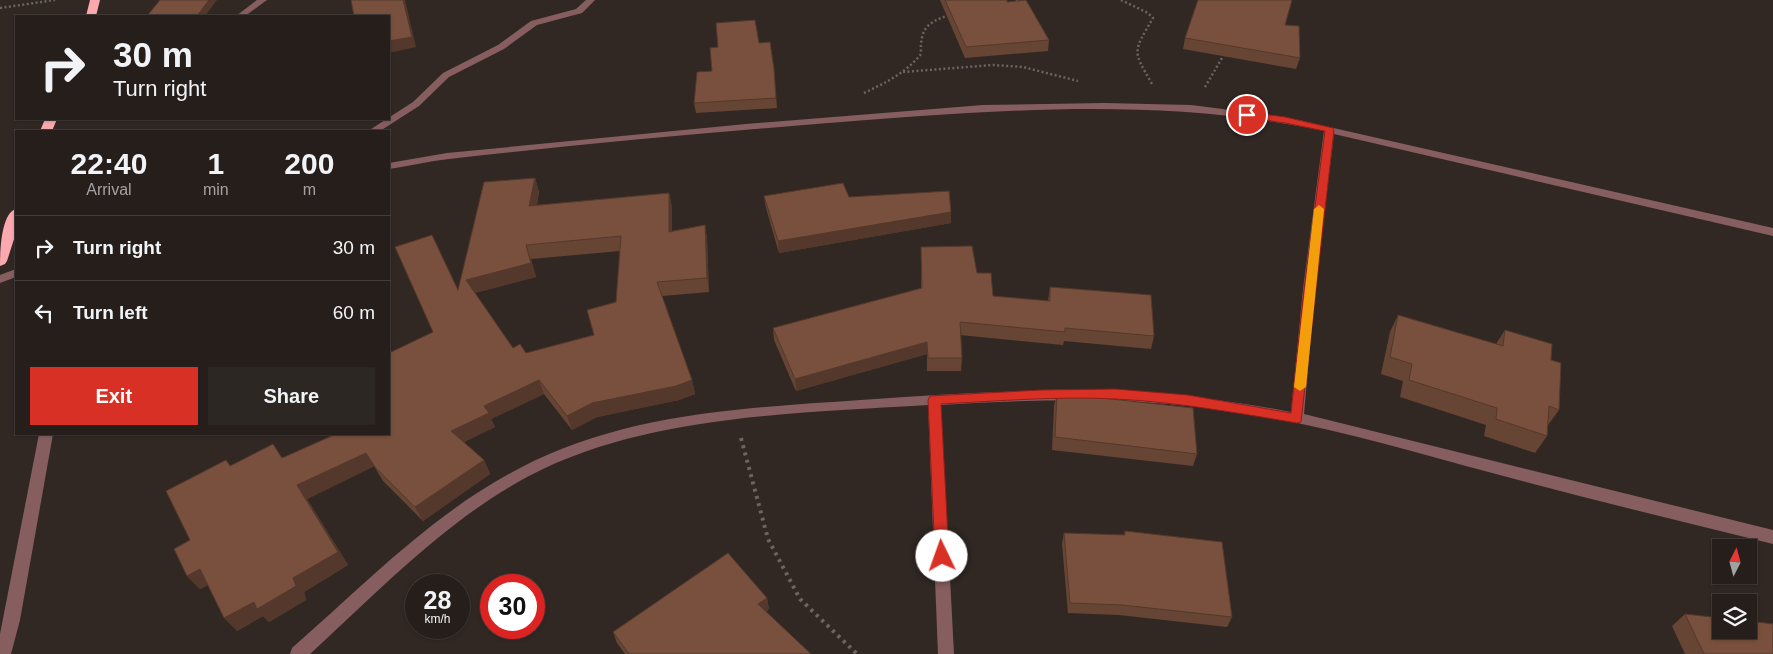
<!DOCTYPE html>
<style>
:root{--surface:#251e1b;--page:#2d2724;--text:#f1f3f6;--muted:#a3a2a3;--line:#423c3a;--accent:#d93025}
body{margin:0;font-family:Arial,sans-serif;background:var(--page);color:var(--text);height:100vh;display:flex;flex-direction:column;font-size:19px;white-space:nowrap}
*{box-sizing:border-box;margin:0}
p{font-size:16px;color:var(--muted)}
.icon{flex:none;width:28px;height:28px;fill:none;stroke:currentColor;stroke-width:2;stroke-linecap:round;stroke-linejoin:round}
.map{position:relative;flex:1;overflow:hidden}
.sheet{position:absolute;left:15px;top:130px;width:375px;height:305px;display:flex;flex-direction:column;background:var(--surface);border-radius:0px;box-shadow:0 1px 4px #0004,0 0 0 1px var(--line)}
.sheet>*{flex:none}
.hud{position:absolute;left:15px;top:15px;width:375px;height:105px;border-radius:0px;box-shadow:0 1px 4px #0004,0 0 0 1px var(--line);background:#251e1b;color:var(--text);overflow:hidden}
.needle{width:32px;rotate:6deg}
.tools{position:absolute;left:1712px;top:539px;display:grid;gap:10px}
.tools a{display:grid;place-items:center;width:45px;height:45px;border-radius:0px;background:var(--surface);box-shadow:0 1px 4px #0004,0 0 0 1px var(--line);font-size:25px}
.speed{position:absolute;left:405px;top:574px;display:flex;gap:10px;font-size:25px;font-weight:700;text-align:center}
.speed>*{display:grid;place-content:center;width:65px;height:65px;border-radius:50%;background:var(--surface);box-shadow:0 1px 4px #0004,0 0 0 1px var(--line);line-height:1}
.speed small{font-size:12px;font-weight:400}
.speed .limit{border:8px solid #d22;background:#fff;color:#111}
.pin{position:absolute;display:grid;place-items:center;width:42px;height:42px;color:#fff;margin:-21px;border:2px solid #fff;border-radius:50%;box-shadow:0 1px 5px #0007}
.me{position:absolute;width:55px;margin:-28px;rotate:357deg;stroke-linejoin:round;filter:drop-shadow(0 0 4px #0008)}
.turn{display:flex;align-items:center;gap:18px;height:105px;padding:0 15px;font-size:22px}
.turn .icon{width:65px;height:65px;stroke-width:2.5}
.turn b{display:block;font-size:35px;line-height:42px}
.eta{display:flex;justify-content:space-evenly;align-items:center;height:85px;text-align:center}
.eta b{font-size:30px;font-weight:800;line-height:35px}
.action{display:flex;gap:10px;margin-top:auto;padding:10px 15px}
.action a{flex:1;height:58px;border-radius:0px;background:var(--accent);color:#fff;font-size:20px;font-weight:800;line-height:58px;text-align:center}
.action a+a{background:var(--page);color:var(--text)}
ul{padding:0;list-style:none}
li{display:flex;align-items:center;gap:15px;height:65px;padding:0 15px;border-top:1px solid var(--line)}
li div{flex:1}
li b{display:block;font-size:19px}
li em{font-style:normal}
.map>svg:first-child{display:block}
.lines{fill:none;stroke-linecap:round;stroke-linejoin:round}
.path-far1{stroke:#6c6461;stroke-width:2.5;stroke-dasharray:2 2.5;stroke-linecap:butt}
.path{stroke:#6c6461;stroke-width:4;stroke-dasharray:3 4.5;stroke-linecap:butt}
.minor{fill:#875e60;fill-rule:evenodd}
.highway{fill:#fba9ae;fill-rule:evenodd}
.wall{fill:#674534;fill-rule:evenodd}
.shaded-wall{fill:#54382b}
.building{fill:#78503d;stroke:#54382b;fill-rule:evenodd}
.route{fill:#d93025;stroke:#8d1f18}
.slow{fill:#f59e0b}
</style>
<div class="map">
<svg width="1773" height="654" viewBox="0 0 1773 654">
<rect width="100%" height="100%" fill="#312824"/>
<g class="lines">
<!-- path-far1 -->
<path class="path-far1" d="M1121,0L1148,13L1153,18C1133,53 1132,49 1152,84
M1016,1L1023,0
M0,8L55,0
M903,72L993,65L1023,67L1078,81
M1205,87L1225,53
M864,93C885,83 906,73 921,54C920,29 926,23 949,15"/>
<!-- path -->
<path class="path" d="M741,438L768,539L800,599L857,654"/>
<!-- minor -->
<path class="minor" d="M257,0H267L245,16H236Z
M586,0H595L582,13L537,25L504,49L449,77L419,106L380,131H368L413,102L443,73L498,45L531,21L576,9Z
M1104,103L1191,105L1285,117L1773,228V236L1334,134L1315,289L1304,414L1773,530V544C1680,521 1588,499 1496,474C1405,450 1315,422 1222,410C1129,397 1035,399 941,405L954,654H938L928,405C799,413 644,415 529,476C446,520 379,591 310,654H290L292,648C364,585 434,512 520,468C625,413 745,408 861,400C1008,389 1145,383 1291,412L1303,289L1324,131C1157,95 985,111 816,124C694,134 571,145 449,159C429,161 409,166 389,169V163L447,153L746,124L983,105Z
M16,269V277L0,283V275Z
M39,434H53L20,620L11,654H0V634Z"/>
<!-- highway -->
<path class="highway" d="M90,0H100L96,16H86Z
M45,119H57L52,131H40Z
M16,209V233L7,261L5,264L0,266C0,252 1,213 16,209Z"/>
</g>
<!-- wall -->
<path class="wall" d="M940,0H1007V2L1049,40L1048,51L965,58Z
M1285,25L1300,58L1296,69L1183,49L1185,38Z
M759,43L774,69L777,108L696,113L694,103Z
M535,178L539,192L537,205L669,193L672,207V231L705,225L707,239L709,292L662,296L692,380L695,394L679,400L597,417L572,430L544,394L491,419L495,427L464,442L484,460L490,474L423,521L383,481L374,466L307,499L348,565L304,592L306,600L269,622L263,616L237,631L208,585L200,589L187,576L190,540L226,460L231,466L283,458L389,434L433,332L458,290ZM620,251L616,302L594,335L526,353L513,348L475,293L536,277L531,259Z
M764,196L951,223L779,253L766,208Z
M921,247L977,273L993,296L1048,301L1050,287L1154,336L1151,349L1064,341L1063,345L960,335L962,358L961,371H927V354L796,391L774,340L773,328L921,289Z
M1398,315L1496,344L1505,330L1551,360L1559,410L1548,425L1547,436L1535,453L1484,436L1486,425L1400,397L1403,381L1381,374L1390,332Z
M1057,393L1197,454L1193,466L1052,450L1054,406Z
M1125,531L1232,617L1227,627L1119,615L1068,613L1062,544L1064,533L1124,535Z
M767,598L769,609L766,612L811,654H625L617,643L613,632Z
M1685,614L1773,654H1685L1672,626Z"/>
<!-- shaded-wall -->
<path class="shaded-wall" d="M209,0H217L205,16H197Z
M403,0H405L416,47L389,53V41Z
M535,178L539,192L534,220L529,206Z
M669,193L672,207V246L669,232Z
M951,212V223L779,253L778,241Z
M705,225L707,239L709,292L707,278Z
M526,245L536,277L471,294L466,280Z
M927,342V354L796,391L795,379Z
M539,380L544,394L491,419L495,427L458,445L451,431L484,406Z
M692,380L695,394L679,400L597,417L572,430L567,416L592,403Z
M366,453L375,466L307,499L348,565L304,592L306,600L269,622L263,616L237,631L224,618L293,578L297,485Z
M484,460L490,474L423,521L415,507Z
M200,569L212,583L200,589L187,576Z
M767,598L769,609L760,616L758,604Z"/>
<!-- building -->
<path class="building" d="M160,0H209L197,16H147Z
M351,0H403L412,37L389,41V16H354Z
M945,0H1007V2L1026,0L1049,40L966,47Z
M1198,0H1292L1285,25L1299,26L1300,58L1185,38Z
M755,20L759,43L770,42L774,69L776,98L694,103L697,72L712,71L710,48L718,47L716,23Z
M535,178L529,206L669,193V232L705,225L707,278L657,282L692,380L676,386L592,403L567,416L539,380L484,406L489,413L451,431L484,460L415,507L375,467L366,453L297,485L338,552L293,578L296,586L257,609L254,602L224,618L200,569L187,576L174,549L190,540L166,491L226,460L230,466L273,444L282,458L336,434H389V353L433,332L395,247L432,235L458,290L484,182ZM621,236L616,302L587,310L594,335L526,353L520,344L513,348L466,280L531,263L526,245Z
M843,183L849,197L949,191L951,212L778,241L764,196Z
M972,246L977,273H991L993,296L1050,301V287L1151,295L1154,336L1065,328V332L960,322L962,358H928L927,342L795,379L773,328L922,288L921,247Z
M1398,315L1503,346L1505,330L1552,344L1551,360L1561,363L1559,410L1549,406L1547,436L1496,419L1497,408L1409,380L1412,364L1390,357Z
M1057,393L1193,408L1197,454L1055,437Z
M1125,531L1222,542L1232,617L1122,605L1070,603L1064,533L1125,535Z
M728,553L767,598L758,604L811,654H629L613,632Z
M1685,614L1721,618V630H1749V621L1773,624V654H1704Z"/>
<!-- route -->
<path class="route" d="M1247,112L1285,117L1333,128L1334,130L1301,422L1297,423C1237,413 1177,402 1116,399C1058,396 999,401 941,404L949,556L947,560L942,562L937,560L935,556L928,400L930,396L1041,390L1115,389L1188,395L1291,413L1304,289L1325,131L1285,123L1244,117L1243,115Z"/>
<!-- slow -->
<path class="slow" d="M1319,205L1324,209L1306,387L1300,391L1294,387L1314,209Z"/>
</svg>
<div class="tools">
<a><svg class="needle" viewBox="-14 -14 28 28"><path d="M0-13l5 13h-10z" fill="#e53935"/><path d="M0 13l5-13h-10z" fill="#a3a2a3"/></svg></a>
<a><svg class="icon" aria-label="layers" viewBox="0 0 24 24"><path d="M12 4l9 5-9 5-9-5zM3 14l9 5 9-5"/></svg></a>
</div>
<div class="speed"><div>28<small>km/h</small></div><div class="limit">30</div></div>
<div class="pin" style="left:1247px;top:115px;background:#d93025"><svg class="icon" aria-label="arrive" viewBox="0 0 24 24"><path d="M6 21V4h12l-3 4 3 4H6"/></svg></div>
<svg class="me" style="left:942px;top:556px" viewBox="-20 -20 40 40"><circle r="19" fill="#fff"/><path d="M0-13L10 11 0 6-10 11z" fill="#d93025"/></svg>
<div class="hud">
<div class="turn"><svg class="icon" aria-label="right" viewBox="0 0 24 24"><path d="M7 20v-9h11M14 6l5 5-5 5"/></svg><div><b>30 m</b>Turn right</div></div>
</div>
<section class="sheet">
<div class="eta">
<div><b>22:40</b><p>Arrival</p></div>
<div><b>1</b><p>min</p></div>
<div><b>200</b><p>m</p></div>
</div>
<ul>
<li><svg class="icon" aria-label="right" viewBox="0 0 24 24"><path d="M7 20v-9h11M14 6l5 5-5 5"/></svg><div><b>Turn right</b></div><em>30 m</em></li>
<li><svg class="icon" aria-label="left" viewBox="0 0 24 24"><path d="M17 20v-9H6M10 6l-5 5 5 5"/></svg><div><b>Turn left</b></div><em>60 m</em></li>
</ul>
<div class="action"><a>Exit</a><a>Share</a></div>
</section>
</div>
